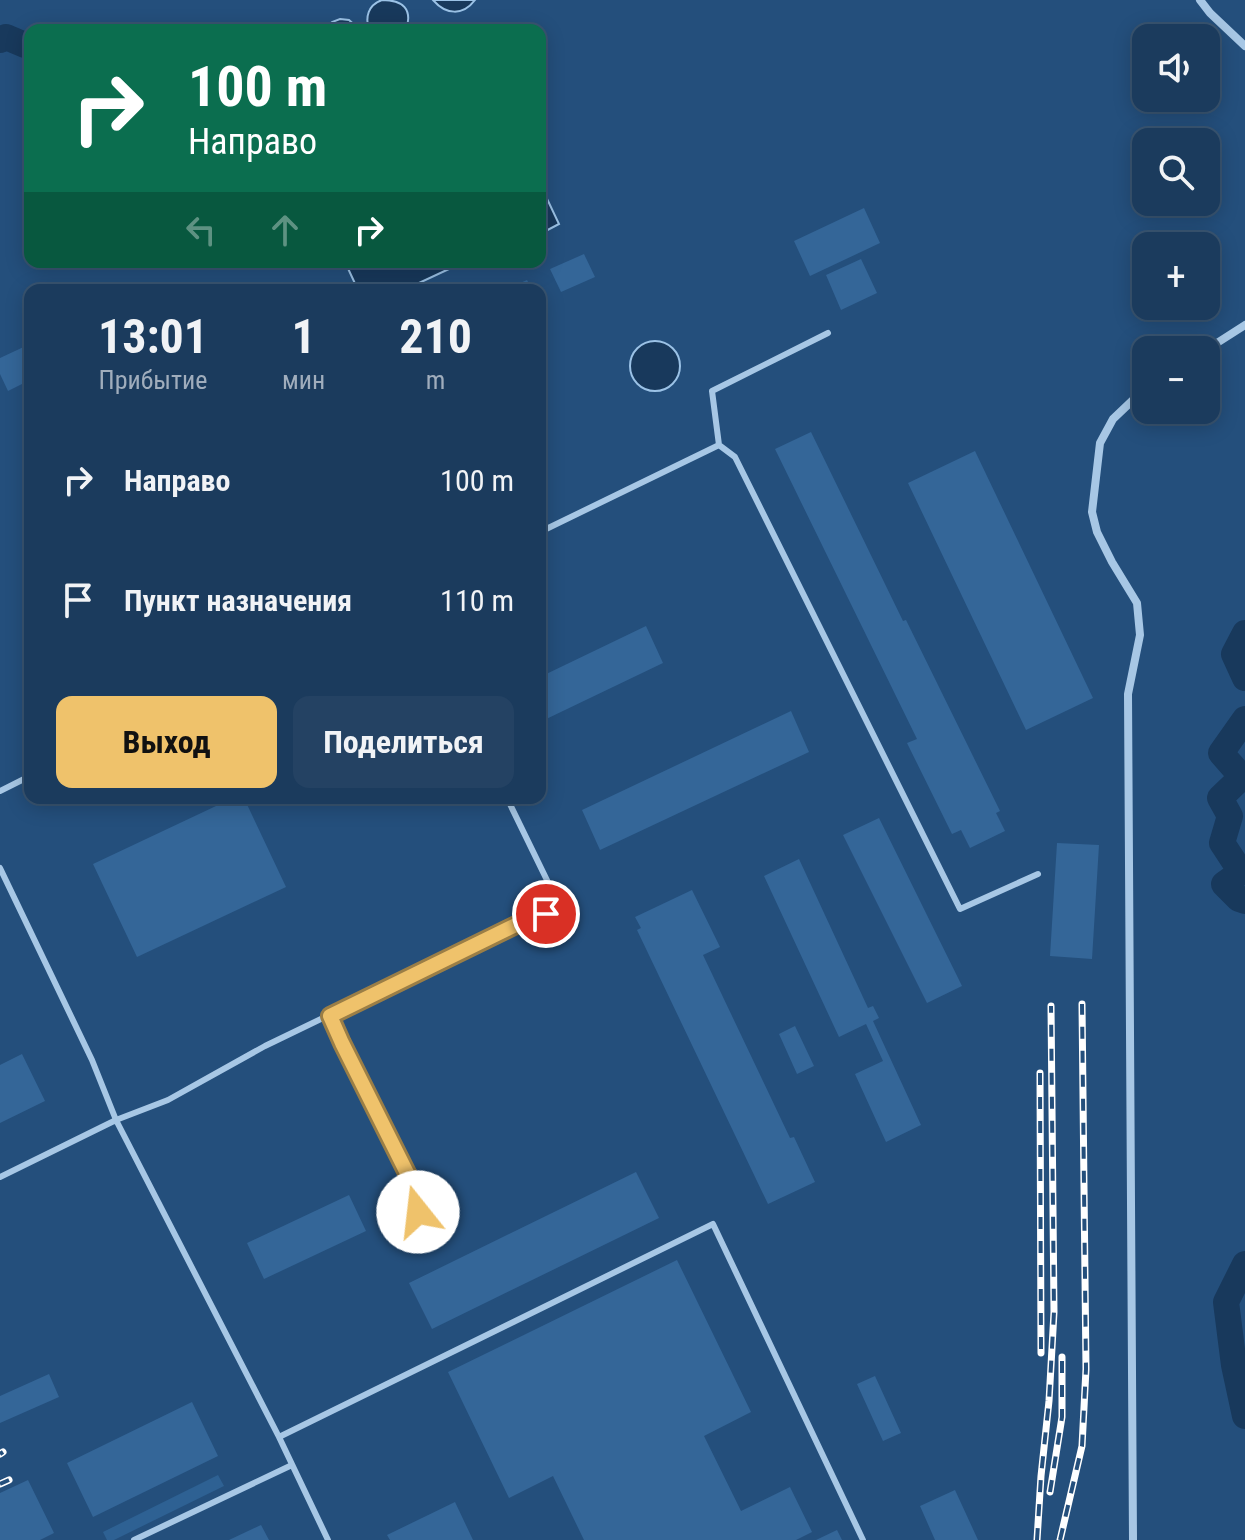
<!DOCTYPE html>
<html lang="ru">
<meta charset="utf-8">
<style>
:root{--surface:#1b3b5d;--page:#244263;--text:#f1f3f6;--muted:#a0adbc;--line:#395572;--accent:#efc26b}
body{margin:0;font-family:"Roboto Condensed",sans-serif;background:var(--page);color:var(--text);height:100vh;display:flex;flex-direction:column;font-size:30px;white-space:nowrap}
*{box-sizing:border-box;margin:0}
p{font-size:26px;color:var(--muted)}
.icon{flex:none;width:44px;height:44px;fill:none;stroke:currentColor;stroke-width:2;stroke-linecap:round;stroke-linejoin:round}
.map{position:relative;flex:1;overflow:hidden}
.sheet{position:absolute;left:24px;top:284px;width:522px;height:520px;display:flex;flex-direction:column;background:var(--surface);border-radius:16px;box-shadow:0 4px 20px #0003,0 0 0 2px var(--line)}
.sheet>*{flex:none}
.top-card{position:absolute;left:24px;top:24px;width:522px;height:244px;border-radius:16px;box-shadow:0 4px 20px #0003,0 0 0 2px var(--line);background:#0b6e4f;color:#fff;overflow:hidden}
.fabs{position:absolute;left:1132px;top:24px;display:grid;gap:16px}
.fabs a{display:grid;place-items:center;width:88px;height:88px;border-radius:16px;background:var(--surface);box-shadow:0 4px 20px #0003,0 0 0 2px var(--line);font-size:40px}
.pin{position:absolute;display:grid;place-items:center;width:68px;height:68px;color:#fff;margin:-34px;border:4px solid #fff;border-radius:50%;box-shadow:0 2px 8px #0007}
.me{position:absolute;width:88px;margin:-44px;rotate:344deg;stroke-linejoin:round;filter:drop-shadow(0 0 6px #0008)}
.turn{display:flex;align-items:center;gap:28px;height:168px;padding:0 32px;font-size:36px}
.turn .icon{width:104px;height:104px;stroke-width:2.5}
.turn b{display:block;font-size:56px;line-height:68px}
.lanes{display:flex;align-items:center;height:76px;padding:0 32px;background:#0003;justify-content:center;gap:40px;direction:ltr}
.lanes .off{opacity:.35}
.eta{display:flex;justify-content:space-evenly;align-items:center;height:136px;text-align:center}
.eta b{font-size:48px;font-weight:700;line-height:56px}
.primary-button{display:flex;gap:16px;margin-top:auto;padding:16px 32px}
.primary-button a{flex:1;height:92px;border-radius:16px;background:var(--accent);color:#111;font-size:32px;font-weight:700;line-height:92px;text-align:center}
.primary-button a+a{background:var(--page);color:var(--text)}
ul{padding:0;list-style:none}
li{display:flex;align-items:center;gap:24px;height:120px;padding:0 32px}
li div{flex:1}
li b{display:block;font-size:30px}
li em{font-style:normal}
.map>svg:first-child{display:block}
.green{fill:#2e6193}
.water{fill:#18395c;stroke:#9bc2e6;stroke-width:2}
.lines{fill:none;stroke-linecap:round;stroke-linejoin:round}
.river{stroke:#18395c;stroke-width:26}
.building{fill:#346698}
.lane{stroke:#a7c7e5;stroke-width:6}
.street{stroke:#a7c7e5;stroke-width:8}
.rail-casing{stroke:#fff;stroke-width:7}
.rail{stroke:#244f7c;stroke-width:4;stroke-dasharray:12;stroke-linecap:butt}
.route-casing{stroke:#9b7e46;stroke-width:20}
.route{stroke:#efc26b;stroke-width:14}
</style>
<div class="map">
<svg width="1245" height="1540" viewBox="0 0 1245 1540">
<rect width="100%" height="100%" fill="#244f7c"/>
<!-- green -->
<path class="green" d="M218,1475L224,1486L114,1540H107L103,1532Z"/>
<!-- water -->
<path class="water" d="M382,0C403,0 413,9 406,30H369C365,17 368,5 382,0Z
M433,0H475C463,16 446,15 433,0Z
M340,19L349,20L360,30H324L332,22Z
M540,184L559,224L540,234Z
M345,262H464L404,290H358Z
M630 366a25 25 0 1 1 50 0a25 25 0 1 1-50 0Z"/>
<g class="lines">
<!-- river -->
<path class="river" d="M0,40L6,37L25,45H30
M1245,633L1234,654L1245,678
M1245,719L1221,753L1242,777L1220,798L1230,816L1222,843L1241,872L1224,884L1239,899L1245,901
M1245,1264L1226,1302L1234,1365L1245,1416"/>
</g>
<!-- building -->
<path class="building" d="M864,208L880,243L810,276L794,241Z
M584,254L595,277L561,292L550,269Z
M861,259L877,293L841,310L826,275Z
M527,280L532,290H504Z
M30,344V380L8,391L0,374V358Z
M811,432L903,621L906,620L1000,811L996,813L1005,831L970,848L961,830L952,834L907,743L917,739L775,449Z
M975,451L1093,698L1026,730L908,483Z
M646,626L663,663L540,722V677Z
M791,711L809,752L600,850L582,810Z
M233,798H244L286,887L137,957L93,864Z
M879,818L962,986L927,1003L843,835Z
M1057,843L1099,845L1092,959L1050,956Z
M799,859L868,1008L873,1006L879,1018L873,1021L921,1125L886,1142L855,1074L883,1061L866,1024L839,1037L764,876Z
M692,890L720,947L703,955L790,1138L794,1137L815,1182L768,1204L637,930L641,928L635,917Z
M795,1026L814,1066L797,1074L779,1034Z
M22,1054L45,1101L0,1123V1065Z
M636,1172L659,1218L432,1329L409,1283Z
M349,1195L366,1231L264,1279L247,1243Z
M677,1260L751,1412L704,1436L741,1511L790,1487L812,1532L796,1540H584L553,1476L509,1498L448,1372Z
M49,1374L59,1397L0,1423V1396Z
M875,1376L901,1433L883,1441L857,1384Z
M192,1402L218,1456L93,1517L67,1463Z
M28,1480L54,1533L40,1540H0V1493Z
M955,1490L978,1540H935L920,1506Z
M455,1502L473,1540H390L387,1535Z
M261,1525L269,1540H229Z
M837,1530L842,1540H816Z"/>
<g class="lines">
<!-- lane -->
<path class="lane" d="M719,445L735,457L960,909L1038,874
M540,532L719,445L712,391L828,333
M0,791L30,776
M0,868L92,1060L116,1120L168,1100L265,1046L530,918L561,909L507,798
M330,1016L342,1043L419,1197L418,1212
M0,1177L116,1120L279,1437L328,1540
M279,1437L713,1224L863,1540
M134,1540L292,1465"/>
<!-- street -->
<path class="street" d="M1200,0L1210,13L1245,46
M1206,350L1245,325
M1133,1540L1128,694L1140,635L1137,603L1112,562L1097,532L1092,512L1100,443L1113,419L1134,399L1146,391"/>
<!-- rail casing -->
<g class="rail-casing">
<path id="rail" d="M1040,1073L1041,1353
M0,1454L3,1452
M0,1484L9,1480
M1050,1492L1062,1417V1357
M1037,1540L1041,1476L1049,1401L1054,1312L1051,1006
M1060,1540L1082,1446L1086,1369L1082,1004"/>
</g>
<!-- rail -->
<use href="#rail" class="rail"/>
</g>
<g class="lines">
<!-- route casing -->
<g class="route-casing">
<path id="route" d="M418,1212L419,1197L342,1043L330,1016L530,918L546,914"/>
</g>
<!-- route -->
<use href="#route" class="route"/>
</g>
</svg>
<div class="fabs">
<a><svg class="icon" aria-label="sound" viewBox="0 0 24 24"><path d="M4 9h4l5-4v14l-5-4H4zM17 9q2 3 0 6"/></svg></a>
<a><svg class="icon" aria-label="search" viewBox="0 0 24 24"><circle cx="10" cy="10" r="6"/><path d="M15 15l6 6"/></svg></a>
<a>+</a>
<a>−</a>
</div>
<div class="pin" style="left:546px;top:914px;background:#d93025"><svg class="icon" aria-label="arrive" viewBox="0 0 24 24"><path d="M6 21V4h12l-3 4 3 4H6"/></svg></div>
<svg class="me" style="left:418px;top:1212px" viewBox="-20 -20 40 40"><circle r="19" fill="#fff"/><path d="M0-13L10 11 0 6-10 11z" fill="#efc26b"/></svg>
<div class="top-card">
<div class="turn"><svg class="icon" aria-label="right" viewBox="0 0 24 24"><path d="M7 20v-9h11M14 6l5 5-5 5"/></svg><div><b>100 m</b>Направо</div></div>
<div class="lanes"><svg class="icon off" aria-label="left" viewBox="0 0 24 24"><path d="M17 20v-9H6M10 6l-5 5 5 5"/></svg><svg class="icon off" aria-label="ahead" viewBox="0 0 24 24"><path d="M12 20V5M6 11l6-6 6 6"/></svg><svg class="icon" aria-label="right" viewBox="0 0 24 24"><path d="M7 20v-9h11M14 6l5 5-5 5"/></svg></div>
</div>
<section class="sheet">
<div class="eta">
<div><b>13:01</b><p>Прибытие</p></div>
<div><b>1</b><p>мин</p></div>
<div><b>210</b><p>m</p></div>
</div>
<ul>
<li><svg class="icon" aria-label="right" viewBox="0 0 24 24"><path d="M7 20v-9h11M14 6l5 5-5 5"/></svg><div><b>Направо</b></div><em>100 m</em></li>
<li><svg class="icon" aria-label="arrive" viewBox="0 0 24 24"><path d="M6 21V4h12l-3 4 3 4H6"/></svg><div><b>Пункт назначения</b></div><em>110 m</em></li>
</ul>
<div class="primary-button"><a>Выход</a><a>Поделиться</a></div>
</section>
</div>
